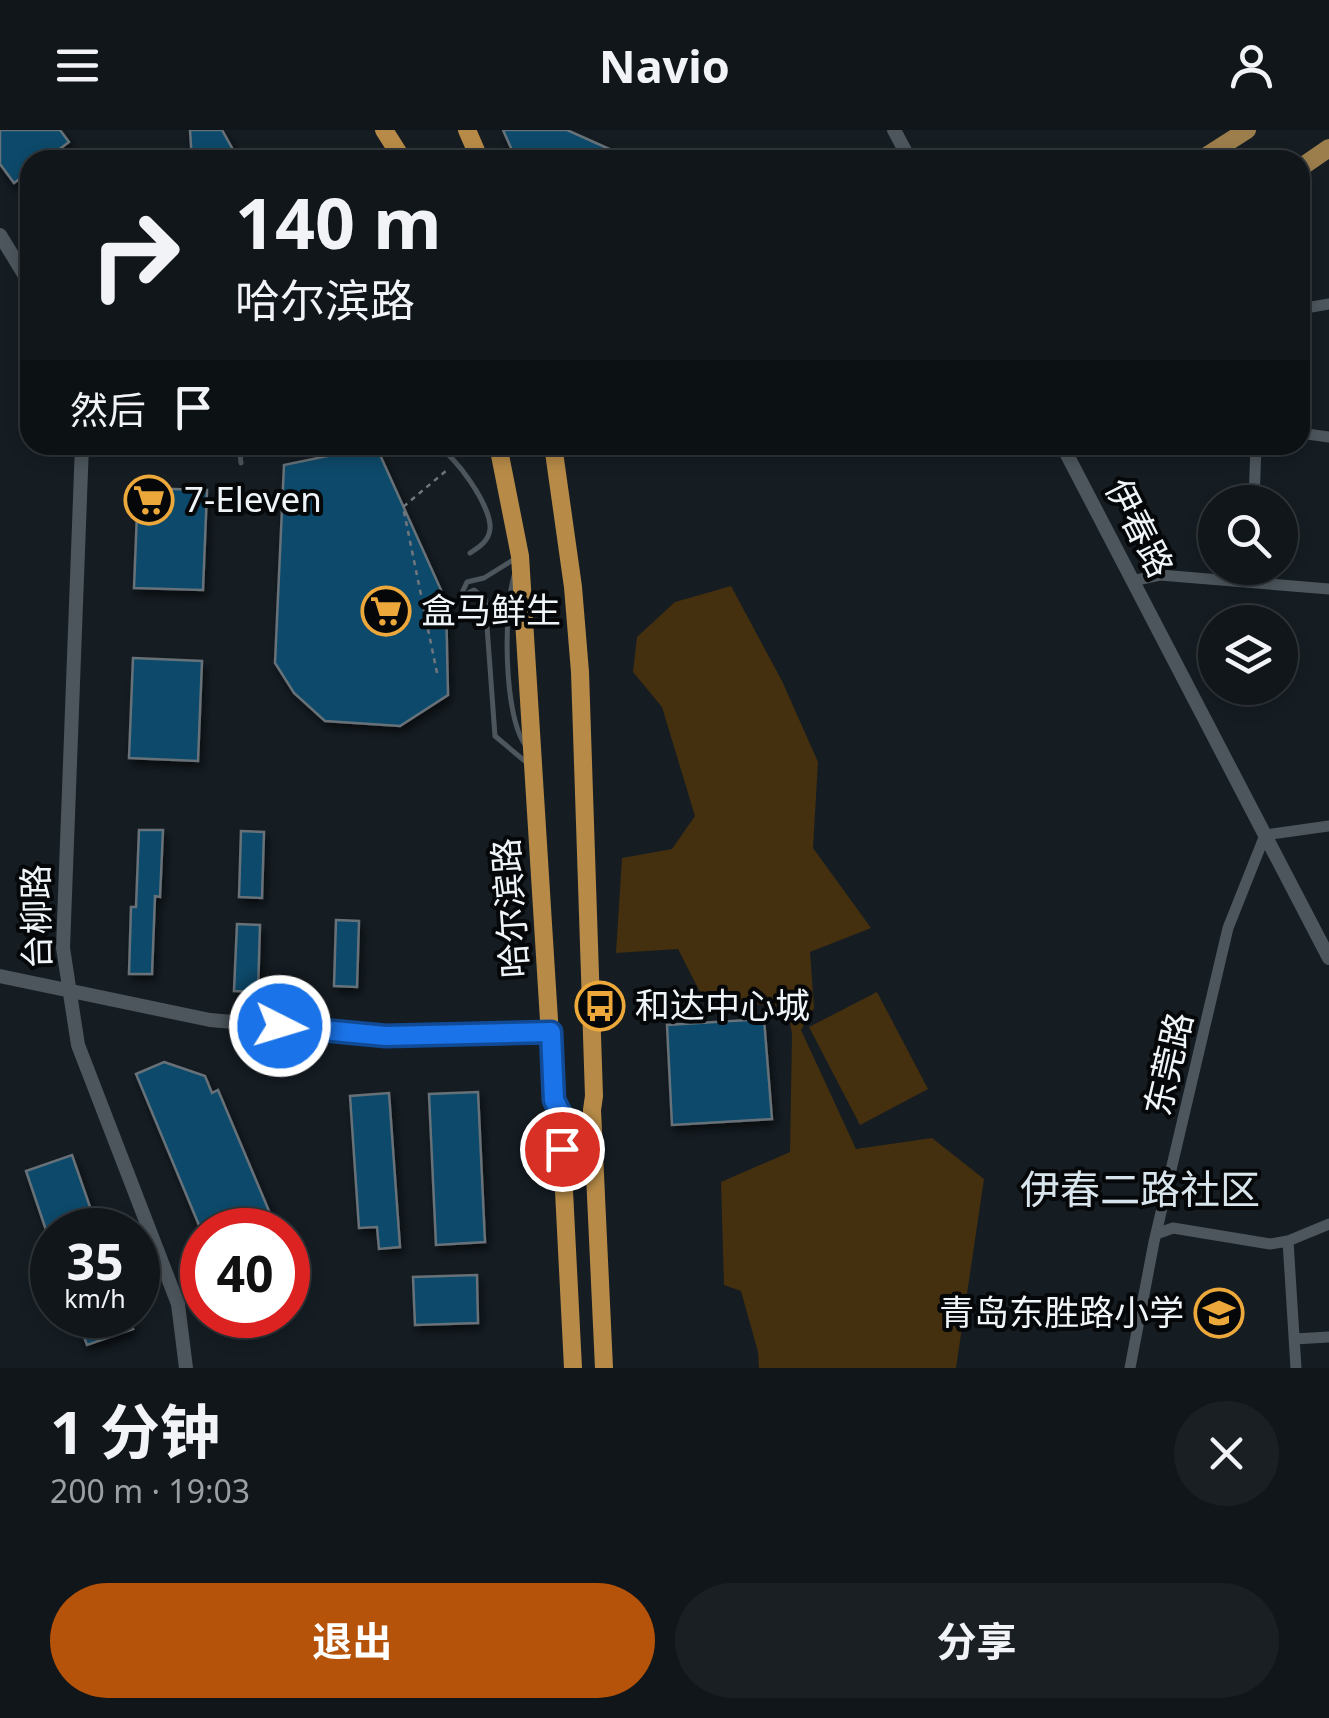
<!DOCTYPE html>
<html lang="zh">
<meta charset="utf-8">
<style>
:root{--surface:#10161a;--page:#191f23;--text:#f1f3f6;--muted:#9c9fa2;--line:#303539;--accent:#b45309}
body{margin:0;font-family:"Noto Sans","Noto Sans SC",sans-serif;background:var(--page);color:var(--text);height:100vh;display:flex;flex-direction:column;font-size:38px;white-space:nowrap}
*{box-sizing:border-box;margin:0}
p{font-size:32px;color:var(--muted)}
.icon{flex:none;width:55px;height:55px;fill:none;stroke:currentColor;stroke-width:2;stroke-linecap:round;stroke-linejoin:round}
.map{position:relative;height:1238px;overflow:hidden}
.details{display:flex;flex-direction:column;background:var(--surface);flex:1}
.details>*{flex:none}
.hud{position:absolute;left:20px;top:20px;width:1290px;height:305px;border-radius:30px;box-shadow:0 5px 15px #0003,0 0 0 2px var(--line);background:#10161a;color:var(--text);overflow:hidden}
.fabs{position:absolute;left:1198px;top:355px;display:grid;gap:20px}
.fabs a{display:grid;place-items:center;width:100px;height:100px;border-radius:50%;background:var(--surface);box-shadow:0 5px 15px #0003,0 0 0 2px var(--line);font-size:50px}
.speed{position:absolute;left:30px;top:1078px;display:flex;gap:20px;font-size:50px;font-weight:700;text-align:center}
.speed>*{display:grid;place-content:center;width:130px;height:130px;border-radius:50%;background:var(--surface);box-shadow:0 5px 15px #0003,0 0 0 2px var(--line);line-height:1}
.speed small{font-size:25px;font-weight:400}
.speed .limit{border:15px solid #d22;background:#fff;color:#111}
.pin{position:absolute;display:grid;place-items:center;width:85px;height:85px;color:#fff;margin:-42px;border:5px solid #fff;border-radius:50%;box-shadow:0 2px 10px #0007}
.me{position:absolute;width:110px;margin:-55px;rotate:95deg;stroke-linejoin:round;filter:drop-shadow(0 0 8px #0008)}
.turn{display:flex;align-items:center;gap:35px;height:210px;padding:0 50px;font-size:45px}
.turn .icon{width:130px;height:130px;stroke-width:2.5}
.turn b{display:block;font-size:70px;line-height:85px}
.then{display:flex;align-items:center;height:95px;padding:0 50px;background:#0003;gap:20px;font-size:38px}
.round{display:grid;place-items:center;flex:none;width:105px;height:105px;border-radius:52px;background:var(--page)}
.summary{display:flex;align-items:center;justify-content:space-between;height:170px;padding:0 50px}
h1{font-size:60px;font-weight:700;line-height:75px}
.button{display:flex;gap:20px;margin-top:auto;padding:20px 50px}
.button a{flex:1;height:115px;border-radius:60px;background:var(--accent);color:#fff;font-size:40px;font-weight:700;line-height:115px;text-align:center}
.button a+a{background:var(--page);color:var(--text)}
header{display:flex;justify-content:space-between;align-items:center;height:130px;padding:0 50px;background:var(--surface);font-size:45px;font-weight:700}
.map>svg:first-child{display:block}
.green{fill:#442f0e}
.building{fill:#074a6b;stroke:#677178;stroke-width:2.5;filter:url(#shadow)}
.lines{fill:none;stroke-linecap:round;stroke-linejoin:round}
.path{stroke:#70777c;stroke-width:2.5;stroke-dasharray:5 5;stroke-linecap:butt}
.service{stroke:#4c565c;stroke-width:5}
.minor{stroke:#4c565c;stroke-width:11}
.tertiary{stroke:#4c565c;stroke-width:14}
.primary{stroke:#9c7e4c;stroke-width:18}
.trunk{stroke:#b78b47;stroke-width:18}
.route-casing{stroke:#114b97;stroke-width:25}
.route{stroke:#1a73e8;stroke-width:18}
.labels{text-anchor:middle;stroke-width:8;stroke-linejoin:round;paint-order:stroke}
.poi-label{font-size:35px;fill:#eef4f8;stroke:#050709;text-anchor:start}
.street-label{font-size:35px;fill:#eef4f8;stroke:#050709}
.quarter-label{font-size:40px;fill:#d9e5ec;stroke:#050709}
</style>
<header><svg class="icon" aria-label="menu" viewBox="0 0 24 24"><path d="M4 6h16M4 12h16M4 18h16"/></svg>Navio<svg class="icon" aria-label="person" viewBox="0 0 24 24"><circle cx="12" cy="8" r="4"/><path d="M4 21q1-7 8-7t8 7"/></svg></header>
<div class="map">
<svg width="1329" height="1238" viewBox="0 0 1329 1238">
<defs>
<filter id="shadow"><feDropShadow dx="3" dy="5.5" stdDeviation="5" flood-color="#0009"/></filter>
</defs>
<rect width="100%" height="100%" fill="#151d23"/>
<!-- green -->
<path class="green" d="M731,456L782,551L818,632L813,718L871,798L810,822L814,878L801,900L856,1019L932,1008L984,1049L956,1238H759L758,1222L741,1161L724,1155L721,1052L790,1022L792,905L788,879L702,866L678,819L616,823L622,728L672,719L695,686L662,577L633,542L637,507L675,472Z
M877,862L928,959L860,995L809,897Z"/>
<!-- building -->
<path class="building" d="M0,0H60L69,12L45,30H30V41L14,53L0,34Z
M190,0H222L237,27L192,30Z
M503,0H567L634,30H525L529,20L515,27Z
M376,316L446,471L448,565L400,596L325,591L294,563L275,533L284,335Z
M138,358L207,360L203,460L134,458Z
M133,528L202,531L198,631L129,628Z
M139,700H163L160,767L155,766L152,844H129L131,777H136Z
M241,701L264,702L262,768L239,767Z
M336,790L359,791L357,857L334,856Z
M237,794L260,795L258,862L234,861Z
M764,889L772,989L672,995L667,895Z
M164,932L205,946L212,963L218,960L277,1100H201L136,944Z
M478,962L485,1112L436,1115L429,964Z
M389,963L400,1117L379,1119L377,1097L359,1098L350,966Z
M72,1025L98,1100H46L26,1041Z
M477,1145L478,1193L415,1195L413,1147Z
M76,1185H128L133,1199L87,1215Z"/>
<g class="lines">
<!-- path -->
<path class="path" d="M437,543L403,377L447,340"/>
<!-- service -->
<path class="service" d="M239,315L241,333
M313,315H321
M435,315C455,324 492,377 490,399C489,411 479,417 470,423
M515,443C503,477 503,590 527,617
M463,475L468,463L474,460L485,469L495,606L526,632
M465,490L461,465L467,452L484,448L513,430"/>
<!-- minor -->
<path class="minor" d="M1300,179L1329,174
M1300,303L1329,307
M1254,372L1256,315
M1132,451L1160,445L1329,459
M1159,1103L1173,1098L1270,1114L1288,1111L1329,1094
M1288,1111L1296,1238
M1294,1209L1329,1207
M1130,1238L1154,1112L1228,798L1265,705L1329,696"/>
<!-- tertiary -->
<path class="tertiary" d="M894,0L910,30
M0,105L30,154
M82,315L63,818L78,915L178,1174L186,1238
M1062,315L1329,828
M0,846L210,890L386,905L551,902"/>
<!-- primary -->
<path class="primary" d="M1200,30L1247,0
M1300,38L1329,18"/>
<!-- trunk -->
<path class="trunk" d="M384,0L403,30
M467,0L480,30
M498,315L520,426L554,970L560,982L573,1238
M553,315L573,457L580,542L594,966L592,980L604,1238"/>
</g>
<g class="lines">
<!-- route casing -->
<g class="route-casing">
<path id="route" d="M280,896L386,906L551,902L554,970L560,982L562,1019"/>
</g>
<!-- route -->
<use href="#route" class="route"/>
</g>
<!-- icons -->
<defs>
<g id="supermarket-ring" transform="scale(2.5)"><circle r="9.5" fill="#050709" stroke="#eda83c" stroke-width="1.5"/><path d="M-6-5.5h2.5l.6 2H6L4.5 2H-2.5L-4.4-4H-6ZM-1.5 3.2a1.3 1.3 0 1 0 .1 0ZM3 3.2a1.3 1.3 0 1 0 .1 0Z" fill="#eda83c"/></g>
<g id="bus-ring" transform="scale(2.5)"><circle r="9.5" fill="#050709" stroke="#eda83c" stroke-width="1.5"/><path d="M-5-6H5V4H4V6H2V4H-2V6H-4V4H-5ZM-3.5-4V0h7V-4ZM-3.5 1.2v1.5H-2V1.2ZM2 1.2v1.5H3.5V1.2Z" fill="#eda83c"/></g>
<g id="school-ring" transform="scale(2.5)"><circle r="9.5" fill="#050709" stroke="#eda83c" stroke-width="1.5"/><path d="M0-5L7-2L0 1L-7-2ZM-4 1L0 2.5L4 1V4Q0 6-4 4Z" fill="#eda83c"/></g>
</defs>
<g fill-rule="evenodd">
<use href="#supermarket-ring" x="149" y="370"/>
<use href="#supermarket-ring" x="386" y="481"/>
<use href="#bus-ring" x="600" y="876"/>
<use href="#school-ring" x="1219" y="1183"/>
</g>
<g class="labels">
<!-- poi labels -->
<g class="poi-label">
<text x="184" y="382">7-Eleven</text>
<text x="421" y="493">盒马鲜生</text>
<text x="635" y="888">和达中心城</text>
<text x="1184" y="1195" text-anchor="end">青岛东胜路小学</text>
</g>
<!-- street labels -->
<g class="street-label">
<text transform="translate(1139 398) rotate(63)" y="12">伊春路</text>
<text transform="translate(511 778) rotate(-94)" y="12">哈尔滨路</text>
<text transform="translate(37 787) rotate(-91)" y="12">台柳路</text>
<text transform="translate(1169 934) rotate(-77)" y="12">东莞路</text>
</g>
<!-- quarter labels -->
<g class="quarter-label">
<text x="1140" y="1074">伊春二路社区</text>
</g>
</g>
</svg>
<div class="fabs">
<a><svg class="icon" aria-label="search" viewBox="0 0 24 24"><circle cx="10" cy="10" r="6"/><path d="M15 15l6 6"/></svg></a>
<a><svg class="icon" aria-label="layers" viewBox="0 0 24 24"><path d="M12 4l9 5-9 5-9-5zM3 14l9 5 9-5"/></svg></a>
</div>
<div class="speed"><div>35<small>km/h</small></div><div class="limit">40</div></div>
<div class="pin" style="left:562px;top:1019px;background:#d93025"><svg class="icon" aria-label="arrive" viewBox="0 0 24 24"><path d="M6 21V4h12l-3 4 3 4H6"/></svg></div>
<svg class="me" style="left:280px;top:896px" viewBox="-20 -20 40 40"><circle r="17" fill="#1a73e8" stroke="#fff" stroke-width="3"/><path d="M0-11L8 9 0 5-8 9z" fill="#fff"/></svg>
<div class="hud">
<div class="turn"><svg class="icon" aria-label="right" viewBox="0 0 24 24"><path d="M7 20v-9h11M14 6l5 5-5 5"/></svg><div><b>140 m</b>哈尔滨路</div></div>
<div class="then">然后<svg class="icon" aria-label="arrive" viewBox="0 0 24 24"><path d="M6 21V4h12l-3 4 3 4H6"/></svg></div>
</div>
</div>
<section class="details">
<div class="summary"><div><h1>1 分钟</h1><p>200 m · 19:03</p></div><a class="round"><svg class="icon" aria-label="close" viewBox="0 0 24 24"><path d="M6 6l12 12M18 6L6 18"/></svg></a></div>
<div class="button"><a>退出</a><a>分享</a></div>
</section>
